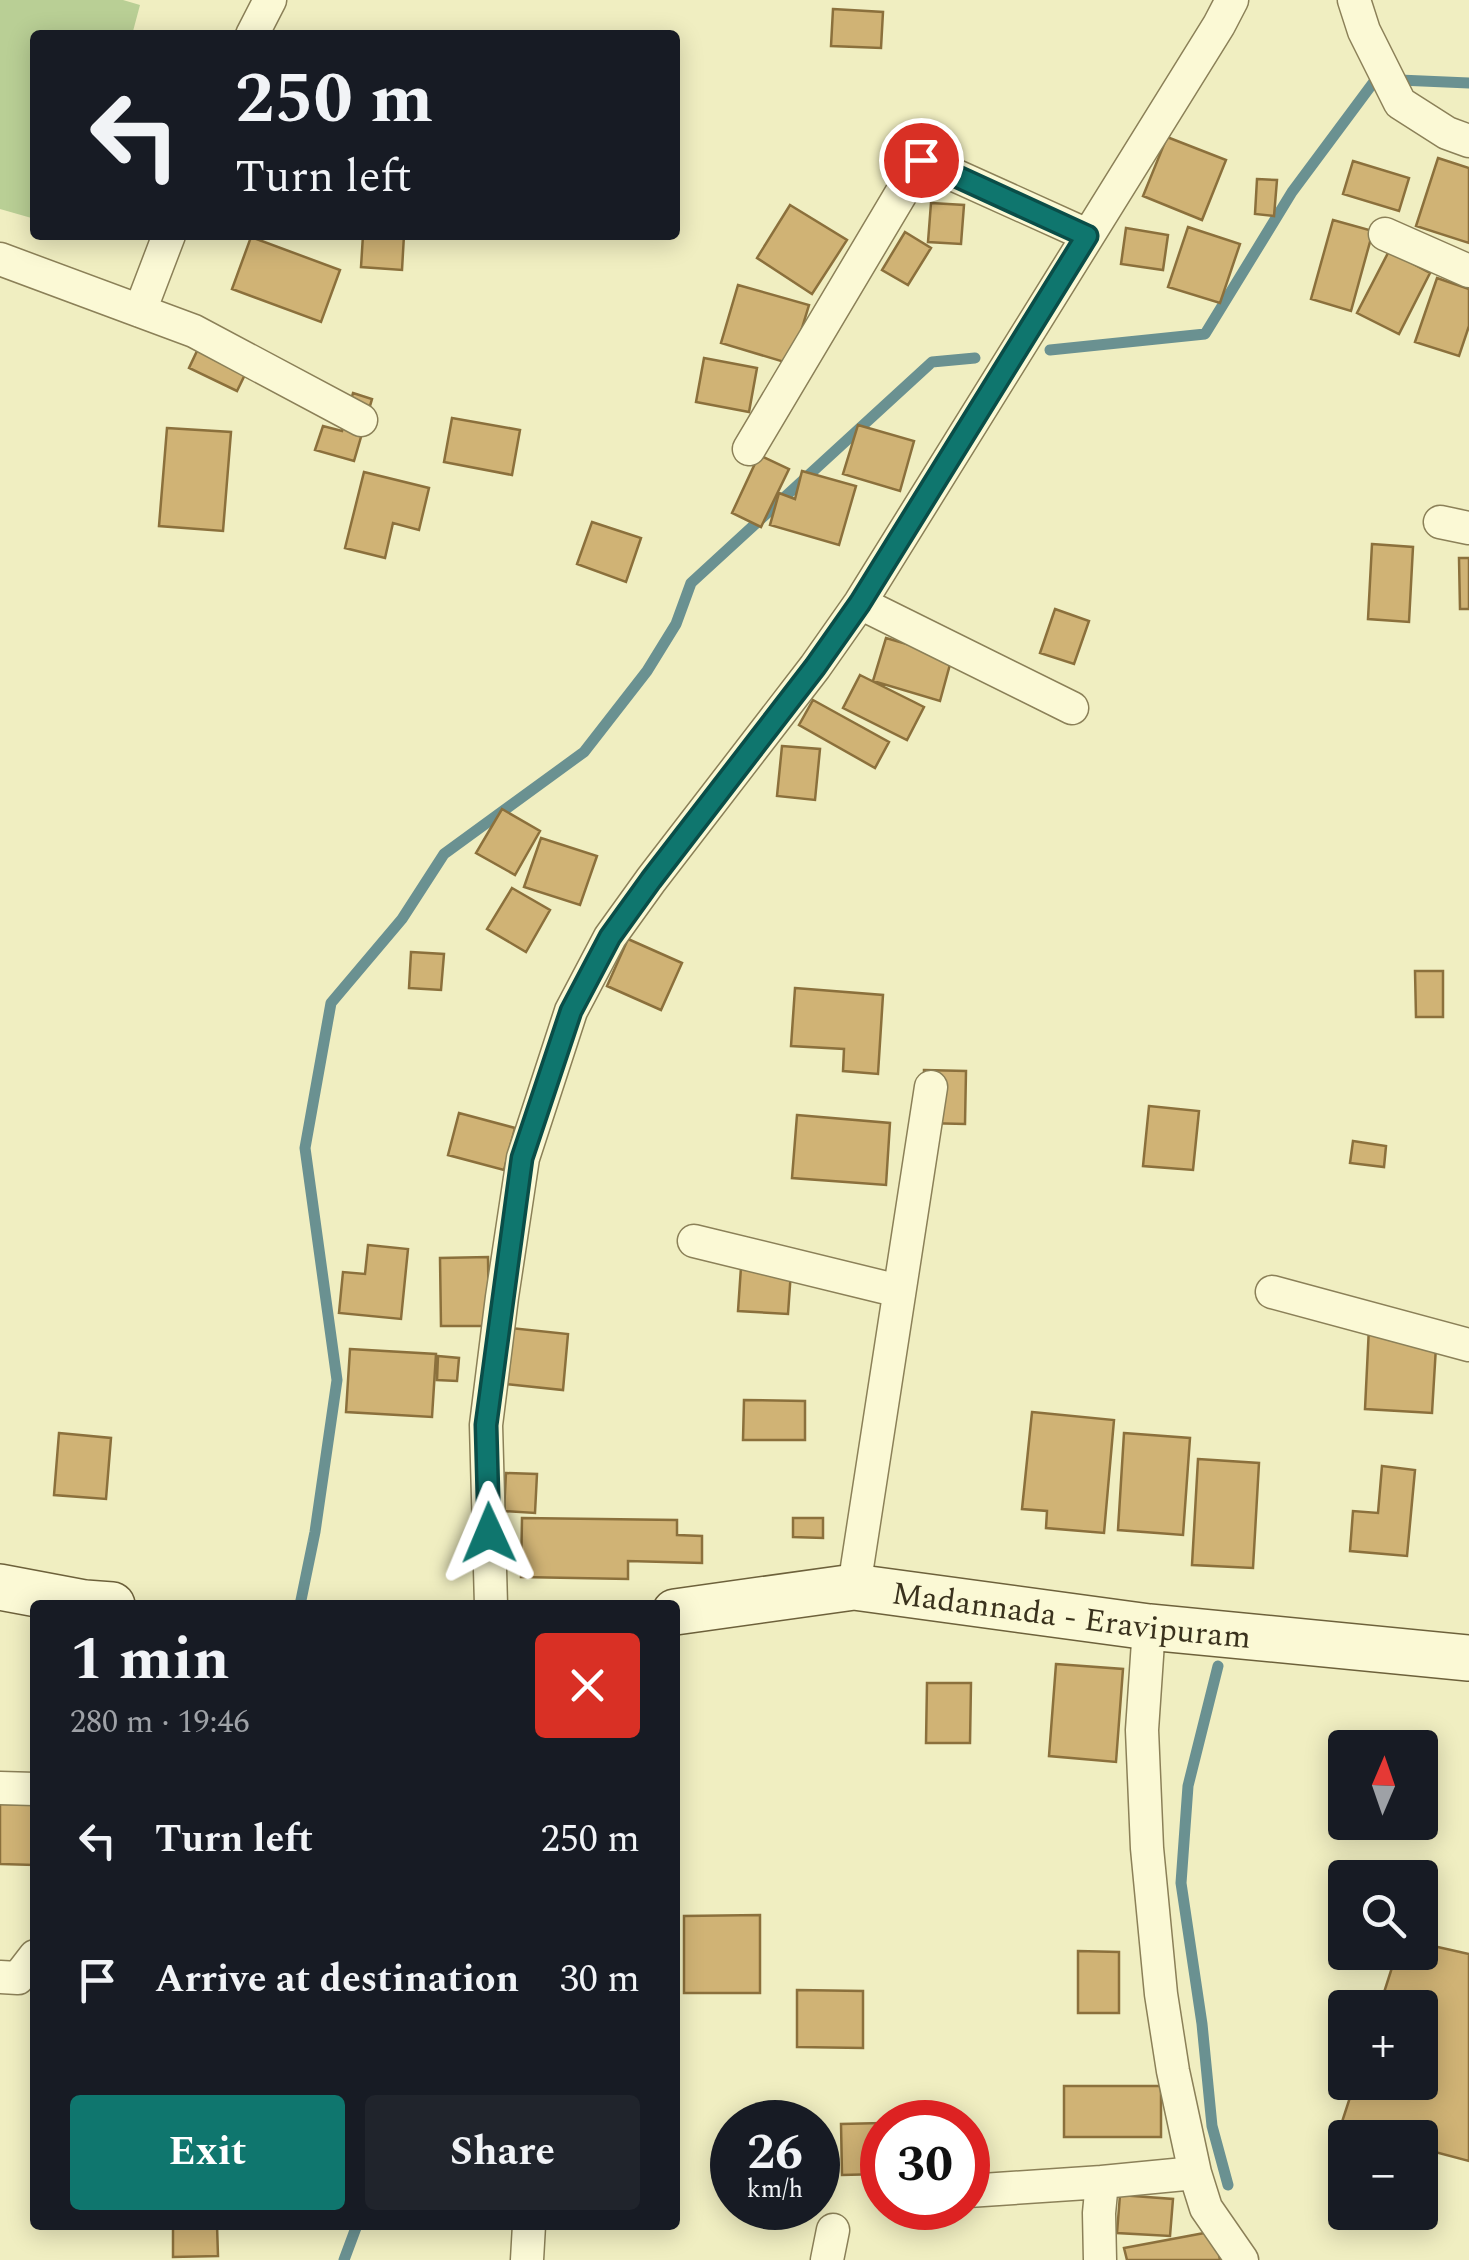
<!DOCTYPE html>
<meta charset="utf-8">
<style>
:root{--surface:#171b24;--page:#20242c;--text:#f1f3f6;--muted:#9ea1a6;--accent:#0f766e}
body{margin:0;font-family:Spectral,serif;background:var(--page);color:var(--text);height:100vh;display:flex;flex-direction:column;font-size:38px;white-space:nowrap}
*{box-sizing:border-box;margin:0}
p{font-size:32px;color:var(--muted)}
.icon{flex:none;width:55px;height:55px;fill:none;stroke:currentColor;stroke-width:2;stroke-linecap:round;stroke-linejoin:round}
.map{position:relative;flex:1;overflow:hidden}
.panel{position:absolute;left:30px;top:1600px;width:650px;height:630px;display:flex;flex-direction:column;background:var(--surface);border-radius:10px;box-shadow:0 5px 25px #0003}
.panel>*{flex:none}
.banner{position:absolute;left:30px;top:30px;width:650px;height:210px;border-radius:10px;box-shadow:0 5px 25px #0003;background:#171b24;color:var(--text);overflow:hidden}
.needle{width:65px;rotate:2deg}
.controls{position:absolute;left:1328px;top:1730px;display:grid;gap:20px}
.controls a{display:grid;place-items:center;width:110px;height:110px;border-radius:10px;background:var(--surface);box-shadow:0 5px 25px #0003;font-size:50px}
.speed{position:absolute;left:710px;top:2100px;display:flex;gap:20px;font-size:50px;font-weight:700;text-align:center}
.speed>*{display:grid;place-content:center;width:130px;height:130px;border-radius:50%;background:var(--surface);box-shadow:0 5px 25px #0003;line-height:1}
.speed small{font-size:25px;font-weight:400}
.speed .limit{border:15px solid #d22;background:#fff;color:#111}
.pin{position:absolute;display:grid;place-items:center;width:85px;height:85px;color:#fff;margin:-42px;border:5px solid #fff;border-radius:50%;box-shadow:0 2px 10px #0007}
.me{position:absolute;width:110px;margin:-55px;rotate:359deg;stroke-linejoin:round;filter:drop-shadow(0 0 8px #0008)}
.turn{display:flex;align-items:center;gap:35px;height:210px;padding:0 40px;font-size:45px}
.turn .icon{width:130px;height:130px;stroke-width:2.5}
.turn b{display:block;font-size:70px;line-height:85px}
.round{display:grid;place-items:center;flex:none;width:105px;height:105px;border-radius:10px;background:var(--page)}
.headline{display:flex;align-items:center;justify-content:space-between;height:170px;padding:0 40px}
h1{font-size:60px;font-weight:700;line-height:75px}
.primary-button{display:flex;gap:20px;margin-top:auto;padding:20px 40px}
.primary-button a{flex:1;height:115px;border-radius:10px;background:var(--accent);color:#fff;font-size:40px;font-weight:700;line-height:115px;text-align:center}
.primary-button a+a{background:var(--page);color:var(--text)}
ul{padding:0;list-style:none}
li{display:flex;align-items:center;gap:30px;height:140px;padding:0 40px}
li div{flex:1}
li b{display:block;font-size:38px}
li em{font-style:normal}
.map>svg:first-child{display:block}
.green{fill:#b9cf95}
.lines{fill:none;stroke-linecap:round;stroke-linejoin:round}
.stream{stroke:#6a9191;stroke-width:11}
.building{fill:#d0b375;stroke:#8b703c;stroke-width:2.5}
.minor-casing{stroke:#8b8058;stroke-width:35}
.secondary-casing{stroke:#6d613b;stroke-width:48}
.minor{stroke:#fbf9d5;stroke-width:32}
.secondary{stroke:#fbf9d5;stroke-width:45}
.route-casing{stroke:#0a4d48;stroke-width:25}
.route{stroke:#0f766e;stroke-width:18}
.labels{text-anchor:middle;stroke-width:9;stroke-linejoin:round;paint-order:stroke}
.street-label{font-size:32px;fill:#3a321d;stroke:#f7f6d1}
</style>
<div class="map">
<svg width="1469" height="2260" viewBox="0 0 1469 2260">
<rect width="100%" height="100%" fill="#f0eec1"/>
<!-- green -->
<path class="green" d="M0,0H123L140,5L132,35H35V219L0,209Z"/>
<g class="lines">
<!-- stream -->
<path class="stream" d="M1050,350L1205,334L1292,192L1376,79L1469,83
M300,1605L315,1532L337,1380L305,1148L331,1003L402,919L444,854L584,752L647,671L676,624L691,583L932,362L975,358
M1218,1666L1188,1786L1181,1883L1202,2024L1212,2126L1228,2185
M344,2260L357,2225"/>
</g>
<!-- building -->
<path class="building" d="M833,9L883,12L881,48L831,46Z
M1167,137L1226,160L1202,220L1143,196Z
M1438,158L1469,168V243L1416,226Z
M1353,161L1409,178L1399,211L1343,194Z
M1257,179L1277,180L1274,216L1255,214Z
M931,203L964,205L961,244L928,242Z
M790,205L847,240L812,294L757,258Z
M1333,220L1373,231L1351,311L1311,299Z
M1188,227L1240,244L1220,303L1168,287Z
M1126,228L1168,235L1163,270L1121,264Z
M905,232L931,248L908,285L882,270Z
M363,235H404L402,270L361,267Z
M251,237L340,270L321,322L232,289Z
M1389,251L1430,273L1399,334L1357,313Z
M1437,278L1469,289V326L1459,356L1415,342Z
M738,285L809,305L791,364L721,343Z
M205,334L253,358L237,391L189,368Z
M704,358L757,368L749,412L696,402Z
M353,393L372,399L354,461L315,450L323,426L342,431Z
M452,418L520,430L512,475L444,462Z
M858,425L914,441L900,491L843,474Z
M167,428L231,432L223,531L159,526Z
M759,455L789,469L761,527L732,513Z
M802,471L856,486L839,545L770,525L779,493L795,499Z
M364,472L429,488L419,530L393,523L385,558L345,548Z
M592,522L641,538L626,582L577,564Z
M1372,544L1413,547L1409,622L1368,619Z
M1459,558H1469V609H1460Z
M1055,609L1089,621L1074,664L1040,653Z
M886,638L952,657L940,701L873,681Z
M860,675L924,707L907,740L843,708Z
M813,700L889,742L875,768L799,725Z
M782,746L820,749L815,800L777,796Z
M502,809L540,831L515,875L476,853Z
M541,838L597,856L580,905L524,887Z
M512,888L550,910L526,952L487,929Z
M628,939L682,963L661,1010L607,986Z
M411,952L444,954L441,990L409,988Z
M1415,971H1443V1017H1416Z
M795,988L883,995L878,1074L843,1071L844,1049L791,1046Z
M924,1070L966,1071L965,1124L924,1123Z
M1149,1106L1199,1111L1193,1170L1143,1166Z
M459,1113L515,1128L504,1170L448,1155Z
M797,1115L890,1123L886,1185L792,1178Z
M1353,1141L1386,1146L1384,1167L1350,1163Z
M368,1245L408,1249L401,1319L339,1313L343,1272L365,1274Z
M488,1257L489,1326H441L440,1258Z
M741,1267L791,1271L788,1314L738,1311Z
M502,1327L568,1334L563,1390L496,1383Z
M1369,1327L1437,1330L1432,1413L1365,1409Z
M350,1349L436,1354L432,1417L346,1412Z
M438,1356L459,1358L457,1381L437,1380Z
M744,1400L805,1401V1440H743Z
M1032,1412L1114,1420L1104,1533L1046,1528L1047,1511L1022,1509Z
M59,1433L111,1438L106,1499L54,1495Z
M1124,1433L1190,1438L1183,1535L1118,1530Z
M1198,1459L1259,1463L1253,1568L1192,1565Z
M1382,1466L1415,1470L1407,1556L1350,1551L1353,1511L1378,1513Z
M506,1473L537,1474L535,1513L504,1511Z
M522,1518L677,1520V1535L702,1536V1563L628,1561V1579L521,1577Z
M793,1518H823V1538L793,1537Z
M1056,1664L1123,1669L1116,1762L1049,1756Z
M927,1683H971L970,1743H926Z
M0,1804H35V1865L0,1864Z
M760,1915V1993H684V1916Z
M1420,1943L1469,1954V2161L1420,2148V2138H1379L1340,2128L1355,2082H1420V2008H1379L1397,1952H1420Z
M1078,1951L1119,1952V2013H1078Z
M797,1990L863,1991V2048L797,2047Z
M1064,2086H1161V2137H1064Z
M882,2123V2174L842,2175L841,2124Z
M725,2161H732V2202H725Z
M1120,2195L1173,2199L1170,2236L1117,2233Z
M173,2225H217L218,2256L173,2257Z
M1215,2231L1220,2260H1127L1124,2248Z"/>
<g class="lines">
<!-- minor casing -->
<g class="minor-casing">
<path id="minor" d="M1354,0L1364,31L1400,103L1447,133L1469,141
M252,35L270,0
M1385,234L1469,271
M0,259L194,331L361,420
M140,311L169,235
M749,449L921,160L1087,235
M1440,522L1469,528
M860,603L1072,708
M694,1241L899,1291
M1272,1292L1469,1345
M854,1587L931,1087
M491,1605L486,1425L502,1297L523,1158L571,1011L610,937L651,880L815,667L860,603L1219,25L1232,0
M1149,1627L1142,1730L1147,1848L1161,1994L1173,2071L1195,2173L1206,2208L1242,2260
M0,1788L35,1789
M0,1977L18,1978L35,1956
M968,2191L1102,2182
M527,2260L529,2225
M827,2260L833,2230
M1100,2260L1099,2213L1102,2182L1195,2173"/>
</g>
<!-- secondary casing -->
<g class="secondary-casing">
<g id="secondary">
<path d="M0,1587L85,1603L112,1605"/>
<path id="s1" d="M675,1612L854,1587L1149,1627L1469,1658"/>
</g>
</g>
<!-- minor -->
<use href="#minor" class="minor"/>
<!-- secondary -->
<use href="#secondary" class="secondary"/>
</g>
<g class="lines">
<!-- route casing -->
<g class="route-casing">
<path id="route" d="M489,1533L486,1425L522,1158L571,1011L610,937L651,880L815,667L860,603L1087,236L921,160"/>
</g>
<!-- route -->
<use href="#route" class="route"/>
</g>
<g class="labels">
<!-- street labels -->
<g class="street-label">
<text dy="11" stroke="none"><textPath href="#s1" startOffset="400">Madannada - Eravipuram</textPath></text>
</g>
</g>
</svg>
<div class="controls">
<a><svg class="needle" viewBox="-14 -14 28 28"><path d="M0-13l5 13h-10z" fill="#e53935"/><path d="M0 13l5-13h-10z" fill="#9ea1a6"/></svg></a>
<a><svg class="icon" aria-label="search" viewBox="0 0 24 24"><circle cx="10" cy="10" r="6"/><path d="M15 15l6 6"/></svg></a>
<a>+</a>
<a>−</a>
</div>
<div class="speed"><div>26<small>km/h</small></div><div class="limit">30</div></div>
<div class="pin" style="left:921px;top:160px;background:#d93025"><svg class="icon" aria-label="arrive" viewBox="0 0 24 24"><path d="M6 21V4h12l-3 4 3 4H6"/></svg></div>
<svg class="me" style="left:489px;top:1533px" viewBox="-20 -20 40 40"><path d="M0-17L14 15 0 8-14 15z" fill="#0f766e" stroke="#fff" stroke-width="4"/></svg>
<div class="banner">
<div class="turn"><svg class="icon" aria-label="left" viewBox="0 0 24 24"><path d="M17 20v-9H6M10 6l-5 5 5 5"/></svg><div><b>250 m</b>Turn left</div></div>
</div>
<section class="panel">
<div class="headline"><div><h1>1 min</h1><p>280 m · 19:46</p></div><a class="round" style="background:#d93025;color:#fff"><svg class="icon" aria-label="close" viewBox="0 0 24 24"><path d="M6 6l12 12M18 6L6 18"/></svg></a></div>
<ul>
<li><svg class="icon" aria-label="left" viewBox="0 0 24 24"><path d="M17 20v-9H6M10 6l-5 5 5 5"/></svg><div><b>Turn left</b></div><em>250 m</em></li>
<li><svg class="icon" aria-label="arrive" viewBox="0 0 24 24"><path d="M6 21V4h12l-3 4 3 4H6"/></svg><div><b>Arrive at destination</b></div><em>30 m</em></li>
</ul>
<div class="primary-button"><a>Exit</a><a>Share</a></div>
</section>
</div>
